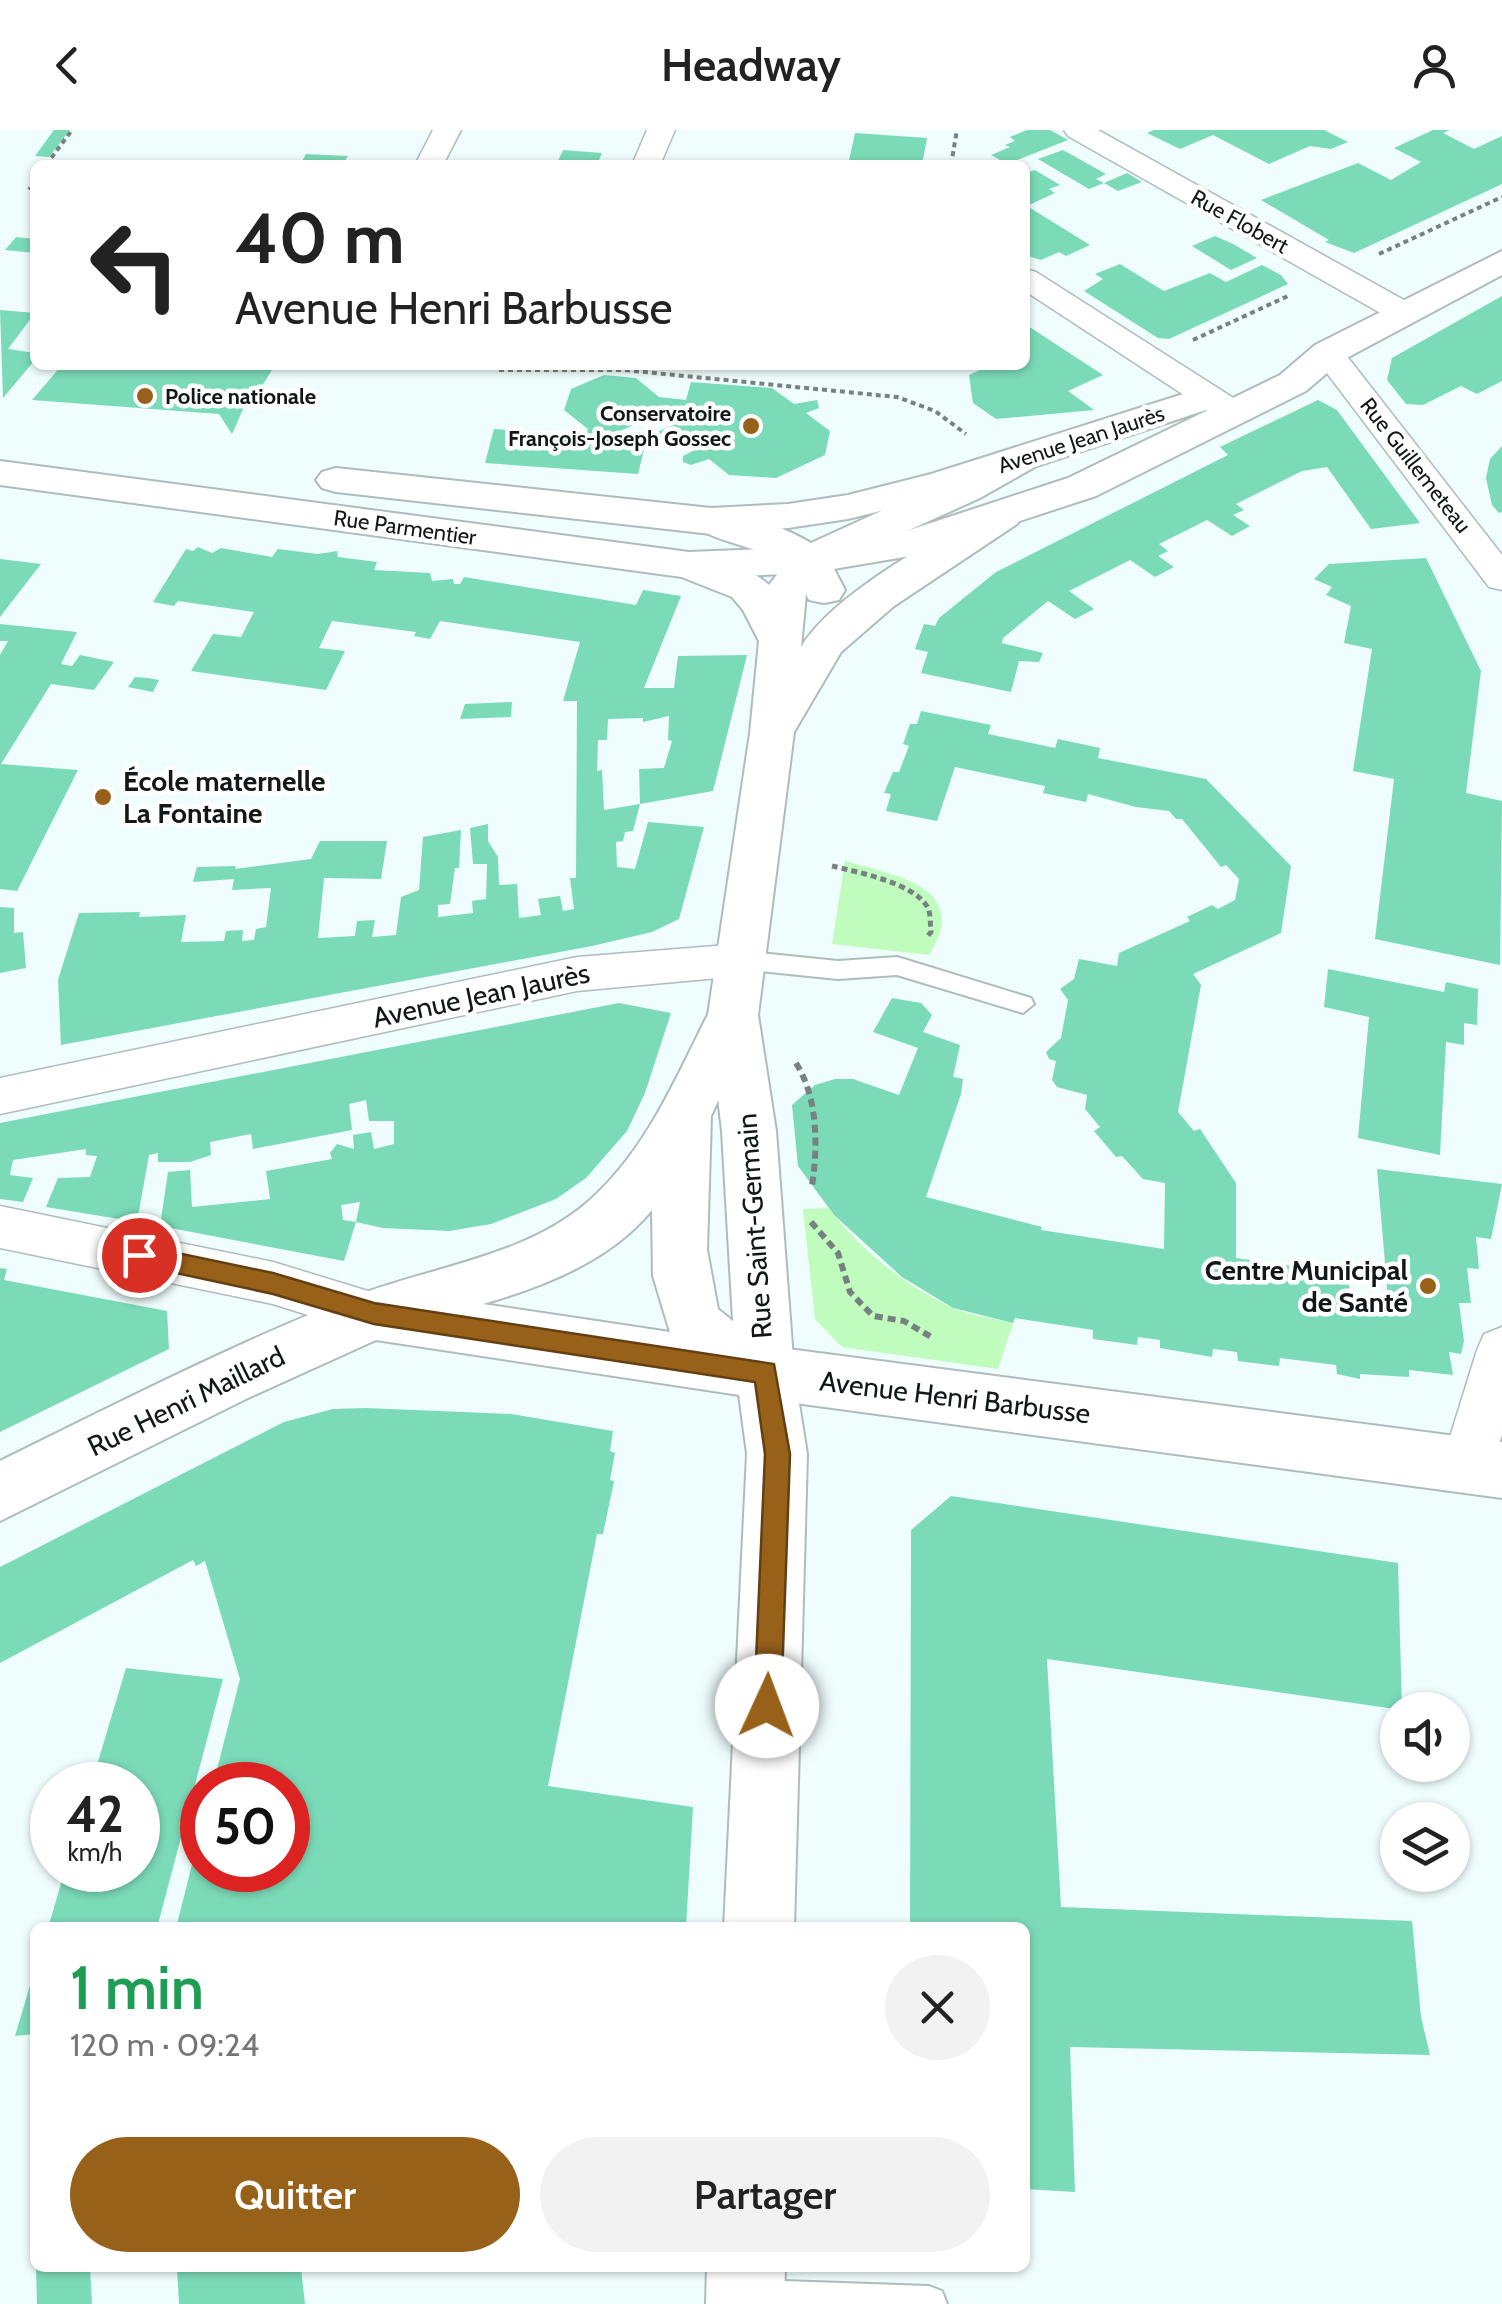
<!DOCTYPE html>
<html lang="fr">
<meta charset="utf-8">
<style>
:root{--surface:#fff;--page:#f2f2f2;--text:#222;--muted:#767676;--accent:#98611a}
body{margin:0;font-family:Cabin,sans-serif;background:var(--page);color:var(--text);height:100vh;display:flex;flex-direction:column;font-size:38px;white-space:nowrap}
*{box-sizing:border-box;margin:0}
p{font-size:32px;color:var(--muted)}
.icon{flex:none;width:55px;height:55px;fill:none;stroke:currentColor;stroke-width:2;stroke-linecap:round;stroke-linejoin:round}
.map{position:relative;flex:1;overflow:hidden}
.side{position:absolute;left:30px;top:1792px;width:1000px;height:350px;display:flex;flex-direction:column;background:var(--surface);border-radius:15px;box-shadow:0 2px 8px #0004}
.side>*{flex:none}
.banner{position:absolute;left:30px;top:30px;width:1000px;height:210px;border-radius:15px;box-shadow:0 2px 8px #0004;background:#fff;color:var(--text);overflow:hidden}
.controls{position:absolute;left:1380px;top:1562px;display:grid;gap:20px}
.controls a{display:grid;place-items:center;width:90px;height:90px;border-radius:50%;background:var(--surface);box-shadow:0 2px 8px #0004;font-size:50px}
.speed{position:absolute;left:30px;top:1632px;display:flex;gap:20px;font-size:50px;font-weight:700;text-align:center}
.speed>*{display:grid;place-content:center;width:130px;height:130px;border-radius:50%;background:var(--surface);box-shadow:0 2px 8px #0004;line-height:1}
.speed small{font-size:25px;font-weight:400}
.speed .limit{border:15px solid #d22;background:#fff;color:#111}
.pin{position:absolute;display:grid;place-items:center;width:85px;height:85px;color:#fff;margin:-42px;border:5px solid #fff;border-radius:50%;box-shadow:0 2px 10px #0007}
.me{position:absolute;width:110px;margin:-55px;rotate:2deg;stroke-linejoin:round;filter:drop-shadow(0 0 8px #0008)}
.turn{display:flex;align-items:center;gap:35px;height:210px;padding:0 40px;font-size:45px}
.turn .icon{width:130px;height:130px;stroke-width:2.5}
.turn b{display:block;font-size:70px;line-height:85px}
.round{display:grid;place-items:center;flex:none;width:105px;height:105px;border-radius:52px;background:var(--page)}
.summary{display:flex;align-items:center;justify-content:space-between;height:170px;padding:0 40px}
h1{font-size:60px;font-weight:600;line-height:75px;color:#1e9e55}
.cta{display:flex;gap:20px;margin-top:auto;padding:20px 40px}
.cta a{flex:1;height:115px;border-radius:60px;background:var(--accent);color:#fff;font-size:40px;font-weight:600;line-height:115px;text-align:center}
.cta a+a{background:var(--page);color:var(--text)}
header{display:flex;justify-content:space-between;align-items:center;height:130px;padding:0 40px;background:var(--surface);font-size:45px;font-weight:600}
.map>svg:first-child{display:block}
.green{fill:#c0fcbd}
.building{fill:#7bdab8;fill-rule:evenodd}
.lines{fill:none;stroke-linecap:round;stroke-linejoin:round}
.service-casing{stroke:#afbcbc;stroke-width:4}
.minor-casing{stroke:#afbcbc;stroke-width:3}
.tertiary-casing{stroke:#afbcbc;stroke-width:4}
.secondary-casing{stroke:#afbcbc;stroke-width:4}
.primary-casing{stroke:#afbcbc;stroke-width:4}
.path-far2{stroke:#788181;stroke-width:4;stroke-dasharray:5 4;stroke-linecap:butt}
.path-far1{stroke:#788181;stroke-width:5;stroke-dasharray:6 4;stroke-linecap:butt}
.path{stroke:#788181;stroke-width:6;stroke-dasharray:8 5;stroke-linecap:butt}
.service{fill:#fff;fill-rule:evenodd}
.minor{fill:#fff;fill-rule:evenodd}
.tertiary{fill:#fff;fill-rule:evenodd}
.secondary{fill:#fff;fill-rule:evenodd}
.primary{fill:#fff;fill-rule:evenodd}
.route{fill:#98611a;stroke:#633f11;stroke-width:2.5}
.poi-dot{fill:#98611a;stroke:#fff;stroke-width:4}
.labels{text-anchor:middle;stroke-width:9;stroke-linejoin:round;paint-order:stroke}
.far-street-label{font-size:22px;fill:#121717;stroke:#fff}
.far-poi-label{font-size:22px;font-weight:bold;fill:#121717;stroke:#fff;text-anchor:start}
.poi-label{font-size:28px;font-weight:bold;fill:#121717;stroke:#fff;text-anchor:start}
.street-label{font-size:28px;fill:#121717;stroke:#fff}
</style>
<header><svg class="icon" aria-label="back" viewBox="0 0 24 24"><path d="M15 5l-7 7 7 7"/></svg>Headway<svg class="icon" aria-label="person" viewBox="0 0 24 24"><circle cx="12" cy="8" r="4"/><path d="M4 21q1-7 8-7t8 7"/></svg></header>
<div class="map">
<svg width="1502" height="2174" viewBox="0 0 1502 2174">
<rect width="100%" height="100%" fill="#effdfc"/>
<!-- green -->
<path class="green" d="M845,731C894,745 973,757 929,825L832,814Z
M828,1078C859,1118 905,1156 951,1177C969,1186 993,1188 1013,1193L998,1239L842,1217L815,1189L803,1079Z"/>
<!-- building -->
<path class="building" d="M54,0H70L49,27L35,26Z
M1027,0H1050L1068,10L1007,34L991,25L1010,17L1005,15L1015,11L1010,7Z
M1154,0H1324L1348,12L1331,19L1310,16L1269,34L1213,5L1180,19L1147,3Z
M1433,0H1450L1443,3L1474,19L1502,6V54L1354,123L1325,112L1329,110L1261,70L1358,33L1391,50L1421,32L1394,18Z
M855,3L927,8L922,35H848Z
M563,20L602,23L597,35H556Z
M1063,20L1106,44L1096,49L1104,53L1127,43L1142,52L1118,61L1104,53L1089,59L1038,29Z
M306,24L348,26L345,31L356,35H300Z
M1035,40L1060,55L1049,59L1055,63L1027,76L1090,115L1066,126L1059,122L1041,130L1025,125V50L1029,48L1025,43Z
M1215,106L1233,114L1257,128L1231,140L1192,116Z
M16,107L35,109V123L5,120Z
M1120,134L1164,161L1210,143L1226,152L1262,135L1281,145L1288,154L1169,209L1158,208L1084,161L1103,149L1095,144Z
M1502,166V251L1477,264L1461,256L1423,275L1406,274L1387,250L1392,228Z
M0,180L35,183L8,219L35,223V230L3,268Z
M1025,194L1103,245L1068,261L1094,280L996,289L973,273L969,245L991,235H1025Z
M62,235H275L249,277H244L232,304L219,284L32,270Z
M604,245L636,248L659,267L686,270L691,252L772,258L794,274L817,270L819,278L806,283L830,301L825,325L776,348L729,345L709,329L691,335L683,332V326L697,319L678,302L644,320L638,344L485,333L494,299L586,305L588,299L564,280L571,259ZM657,279L683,282L681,291L643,309L618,307L620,301L654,286Z
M1318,270L1337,280L1420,393L1371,399L1327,337L1302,341L1236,374L1244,380L1233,385L1250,396L1232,406L1207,390L1159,414L1168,421L1158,426L1174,437L1155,447L1130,430L1069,461L1094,479L1075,489L1048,471L1003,508L1002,513L1043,523L1039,532L1019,531L1011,562L921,543L928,522L915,519L924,494L935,496L939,488L996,442L1228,325L1220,317Z
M1502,316V382L1499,383L1492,375L1486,348L1490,329Z
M198,417L212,423L221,418L272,427L278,419L318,424L337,421L338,427L377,432L374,440L430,443L432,451L453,449L454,454H460L464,447L636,475L643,460L681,466L644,558H674L678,526L747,525L713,661L640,674L639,639L664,638L672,611L668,610L669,586L643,592V588L608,589L607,610H598L597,641L602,640L604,680L640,674L633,701L625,702L623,711L616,712L617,737L635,739L648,692L704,697L679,789L652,802L592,816L61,915L58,850L79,783L140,782L139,787L186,785L181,812L224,811L226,801L243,800L242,811L254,810L256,799L266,797L271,758L232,760L234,749L193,752L197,737L236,736L235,739L311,729L320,711H387L381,749L324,748L318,808L355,806L357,791L375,790L372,807L396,805L401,767L419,760L423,707L461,700L459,738H455L450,774L438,775V787L473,783L472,771L486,769L487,734H473L470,698L488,694V711L498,727L499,755L517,754L519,788L541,785L538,769L560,766L563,781L574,779L570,748H576L577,571H563L580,512L440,491L430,509L414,506L416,502L332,491L319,518L345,521L326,560L191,541L213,504L241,507L254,482L178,471L174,476L153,472L186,419L193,421Z
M1426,428L1481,541L1466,663L1502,671L1500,835L1375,809L1394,649L1353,641L1372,519L1344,513L1351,476L1326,465L1332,457L1314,449L1329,434Z
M0,429L41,434L0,487Z
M0,494L77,502L61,534L72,536L80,525L114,532L94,560L51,554L1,634L78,640L17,761L0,759V525L8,511H0Z
M135,547L148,548L159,550L153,562L128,557Z
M512,572L511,587L460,589L465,574Z
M921,581L991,595L988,604L1055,618L1058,609L1100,618L1098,628L1206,649L1291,736L1281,803L1193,844L1201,855L1178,982L1194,1001L1200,999L1236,1053V1128L1348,1144L1351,1174L1389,1180L1377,1039L1502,1054L1491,1109L1476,1107L1479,1139L1467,1138L1471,1173H1459L1464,1211L1461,1224L1449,1222L1453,1245L1409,1240V1247L1360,1244V1249L1337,1244L1336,1235L1280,1228L1279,1236L1238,1231L1237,1222L1213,1219L1212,1227L1160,1218V1210L1138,1207L1137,1215L1093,1209V1200L1015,1188L1013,1193L953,1178L902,1147L834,1085L798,1036L792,975L815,955L835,949H853L899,965L918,918L873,902L892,868L921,873L932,885L923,902L960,915L953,947L963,949L961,964L926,1067L1042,1097L1041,1100L1164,1119L1165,1053L1143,1049L1122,1026L1116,1027L1094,1001L1100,997L1085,979L1087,965L1057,957L1052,950L1056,931L1049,929L1046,922L1061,908L1068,870L1060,859L1074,849L1079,829L1117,836L1119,823L1190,791L1187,787L1212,775L1218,779L1235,770L1239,749L1226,735L1221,737L1182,689H1176L1169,681L1136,677L1088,664L1086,672L1043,663L1045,656L955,637L937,691L886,681L891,664L884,663L893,642H899L909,616L903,614L910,594H917Z
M0,777L14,778V803L23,802L26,838L0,843Z
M1328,839L1444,862L1446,852L1478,859L1477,895L1464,893V915L1446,912L1440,1025L1358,1008L1369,887L1324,877Z
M619,873L671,883L645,963L627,1001L586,1048L556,1069L491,1094L449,1101L383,1098L356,1092L360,1072L341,1075L343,1090L356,1092L344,1131L160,1096L168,1042L190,1040L192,1077L270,1069L266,1041L332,1029L330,1023L337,1014L354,1019L353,1005L371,1002L374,1019L394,1014V991H369L366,970L349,974L352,1000L253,1019L251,1004L210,1012L211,1025L190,1032H158V1023L149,1025L137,1092L46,1077L58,1048L90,1047L97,1026L86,1025V1019L13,1030L10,1045L33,1048L23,1072L0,1069V993Z
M0,1138L7,1139L4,1150L167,1181L169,1219L0,1302Z
M366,1278L511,1284L613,1301L610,1321L615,1323L610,1350L614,1351L603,1404H597L548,1656L693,1677L686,1798H176L201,1699L202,1740H288V1655H213L240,1549L205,1431L196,1436L193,1430L0,1533V1437L284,1292L333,1279Z
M951,1366L1398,1433L1402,1580L1047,1529L1061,1777L1412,1791L1421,1887L1430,1925L1070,1917L1075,2062L1025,2059V1798H910L911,1400Z
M126,1538L223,1549L157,1798H48L65,1740H138V1655H91Z
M34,1842L35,1904L15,1906Z
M36,2138H90L92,2174H37Z
M177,2138H301L305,2174H179Z"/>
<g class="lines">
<!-- service casing -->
<g class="service-casing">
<path id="service" d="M740,821L838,831L897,827L1031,868L1034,874L1023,883L897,845L838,849L740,839L729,830Z
M754,2150L929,2156L942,2161L947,2174H739L736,2168L741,2155Z"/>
</g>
<!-- minor casing -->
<g class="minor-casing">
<path id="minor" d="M433,0H461L443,35H415Z
M647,0H675L660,35H632Z
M1064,0H1098L1413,175L1417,182L1413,189H1391L1068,6Z
M1025,139L1036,142L1246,276L1250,283L1246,290H1222L1025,161Z
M1328,214L1339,216L1502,425V460L1489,457L1317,230L1312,223L1317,216Z
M740,814L755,818L761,830L755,842L740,846L577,861L0,984V948L577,827Z
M0,1076L273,1132L391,1168L399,1184L391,1200L374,1206L273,1174L0,1118Z
M1502,1197V1305L1485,1353L1467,1360L1449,1353L1441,1336L1477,1220L1484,1204Z"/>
</g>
<!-- tertiary casing -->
<g class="tertiary-casing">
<path id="tertiary" d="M733,865L751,871L758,885L711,986L707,1120L718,1179L741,1198L773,1217L1502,1312V1368L765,1269L376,1210L250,1267L0,1391V1331C114,1275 227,1217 345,1170C425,1137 524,1129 590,1070C651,1015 678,941 715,871ZM652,1080L653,1146L670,1202L483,1174C545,1156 610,1131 652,1080Z"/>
</g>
<!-- secondary casing -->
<g class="secondary-casing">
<path id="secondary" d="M1019,318L1033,322L1038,330L1033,338L980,368L832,435L845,460L839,470L824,473L809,470L806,464L801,517C834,463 935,411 989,376L1003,373L1017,376L1023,385L1017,394L894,476L841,522L794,602L758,885L776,1001L794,1242L807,1324L794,1798H724L747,1324L736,1242L722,1001L708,885L750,603L759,511L743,480L732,467L674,444L668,435L674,426C703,418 747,435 769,455L785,434C761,416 704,411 691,391L697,382C729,374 782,396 811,413Z
M707,2138H785L784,2174H706Z"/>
</g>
<!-- primary casing -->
<g class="primary-casing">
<path id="primary" d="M1502,121V145L1341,231L1306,261L1096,366L916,425L810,443L689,448L0,355V331L689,422L810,417L897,404L1068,348L1280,245L1315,215Z
M1196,260L1209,263L1215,271L1209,279L958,362L848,389L788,398L711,404L336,362L322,358L316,350L322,342L336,338L711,378L788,374L848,365L931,344Z"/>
</g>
<!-- path-far2 -->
<path class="path-far2" d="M46,35L72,0
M951,35L957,0
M35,50L30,58L35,60
M1379,124L1502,67
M1193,210L1290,165
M499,240H624L897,267L935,281L966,304"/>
<!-- path-far1 -->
<path class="path-far1" d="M832,736C857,742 915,753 928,778C931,785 930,794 931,802L926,808"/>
<!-- path -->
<path class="path" d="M796,933C818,968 818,1016 812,1056
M811,1092L838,1123L850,1162L873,1186L904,1191L933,1208"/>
<!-- service -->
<use href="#service" class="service"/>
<!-- minor -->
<use href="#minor" class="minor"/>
<!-- tertiary -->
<use href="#tertiary" class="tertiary"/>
<!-- secondary -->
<use href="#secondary" class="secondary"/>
<!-- primary -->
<use href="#primary" class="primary"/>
</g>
<!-- route -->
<path class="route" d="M139,1115L273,1143L374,1173L774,1234L790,1324L781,1576L777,1586L767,1590L758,1586L754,1576L765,1324L755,1252L374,1194L273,1164L139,1135L131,1132L127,1125L131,1118Z"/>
<!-- markers -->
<g class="poi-dot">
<circle cx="145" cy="266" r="10"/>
<circle cx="751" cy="296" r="10"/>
<circle cx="103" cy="667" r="10"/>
<circle cx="1428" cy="1156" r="10"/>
</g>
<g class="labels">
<!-- far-street labels -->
<g class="far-street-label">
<text transform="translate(1240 91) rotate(29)" y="8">Rue Flobert</text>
<text transform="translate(1081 309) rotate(-18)" y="8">Avenue Jean Jaurès</text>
<text transform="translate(1416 335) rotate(52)" y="8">Rue Guillemeteau</text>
<text transform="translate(405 397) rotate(8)" y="8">Rue Parmentier</text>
</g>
<!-- far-poi labels -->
<g class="far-poi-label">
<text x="165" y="274">Police nationale</text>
<text x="731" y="291" text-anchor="end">Conservatoire<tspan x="731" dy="25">François-Joseph Gossec</tspan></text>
</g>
<!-- poi labels -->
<g class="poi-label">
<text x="123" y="661">École maternelle<tspan x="123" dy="32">La Fontaine</tspan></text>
<text x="1408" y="1150" text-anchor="end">Centre Municipal<tspan x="1408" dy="32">de Santé</tspan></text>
</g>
<!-- street labels -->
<g class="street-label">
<text transform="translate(481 865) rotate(-12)" y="10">Avenue Jean Jaurès</text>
<text transform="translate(754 1096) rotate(-94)" y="10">Rue Saint-Germain</text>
<text transform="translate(955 1267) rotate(7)" y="10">Avenue Henri Barbusse</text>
<text transform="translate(186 1271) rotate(-26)" y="10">Rue Henri Maillard</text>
</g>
</g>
</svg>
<div class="controls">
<a><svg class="icon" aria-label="sound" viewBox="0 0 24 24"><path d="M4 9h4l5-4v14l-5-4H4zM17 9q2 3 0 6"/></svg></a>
<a><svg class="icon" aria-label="layers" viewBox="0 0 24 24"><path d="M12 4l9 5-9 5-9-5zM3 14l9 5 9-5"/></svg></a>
</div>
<div class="speed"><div>42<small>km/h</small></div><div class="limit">50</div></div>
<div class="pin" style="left:139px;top:1125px;background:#d93025"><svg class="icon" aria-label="arrive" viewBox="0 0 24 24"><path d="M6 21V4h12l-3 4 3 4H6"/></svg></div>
<svg class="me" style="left:767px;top:1576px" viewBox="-20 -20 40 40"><circle r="19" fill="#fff"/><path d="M0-13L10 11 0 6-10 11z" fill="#98611a"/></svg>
<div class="banner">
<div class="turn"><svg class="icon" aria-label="left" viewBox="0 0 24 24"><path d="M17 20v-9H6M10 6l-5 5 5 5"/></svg><div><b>40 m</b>Avenue Henri Barbusse</div></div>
</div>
<section class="side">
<div class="summary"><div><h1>1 min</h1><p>120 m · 09:24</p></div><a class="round"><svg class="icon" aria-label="close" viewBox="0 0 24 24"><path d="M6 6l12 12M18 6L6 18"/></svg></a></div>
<div class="cta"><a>Quitter</a><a>Partager</a></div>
</section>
</div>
